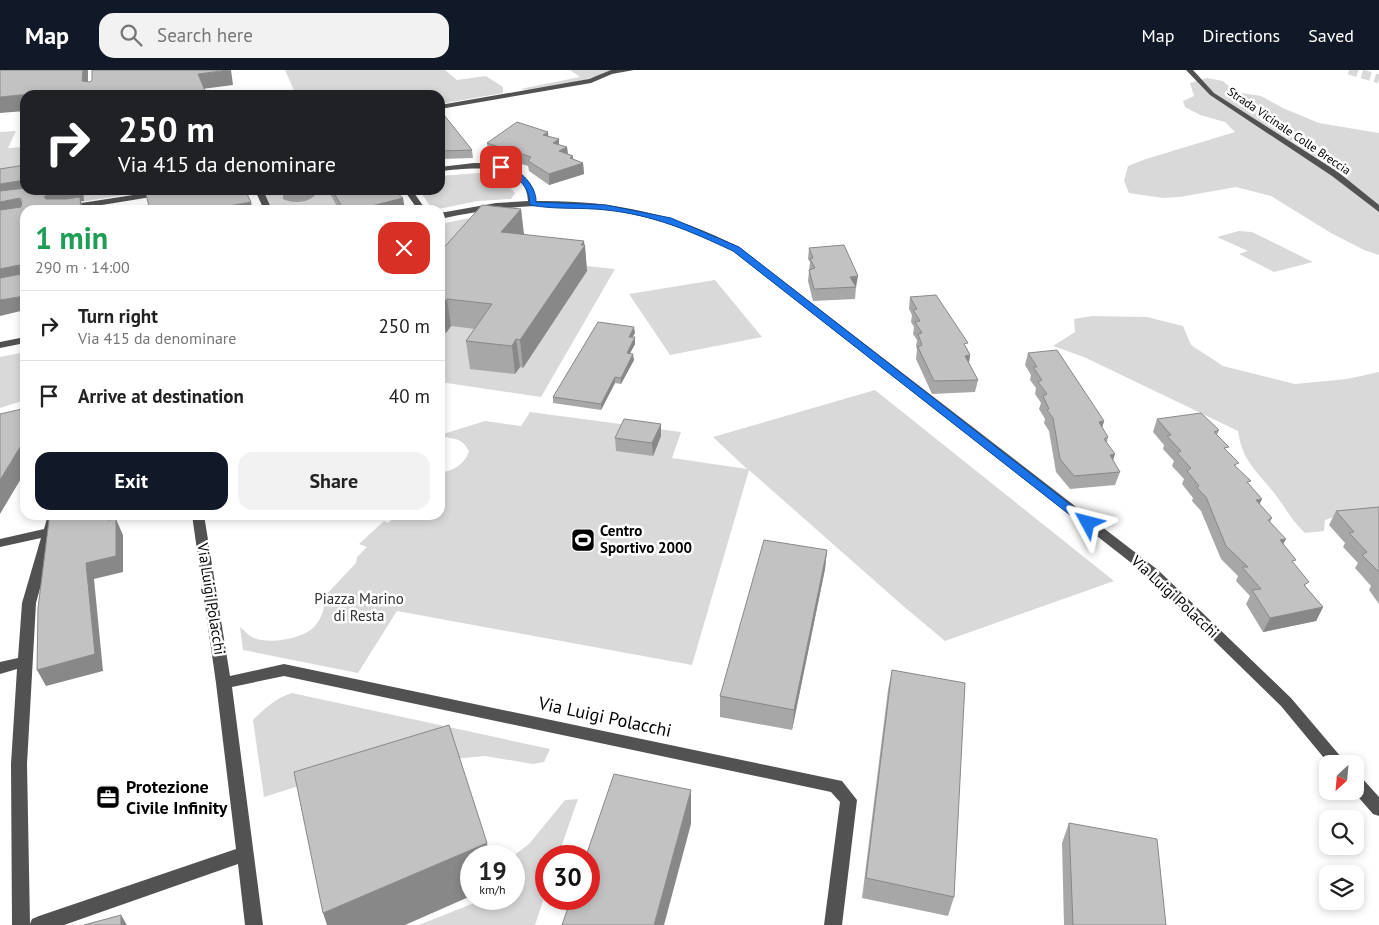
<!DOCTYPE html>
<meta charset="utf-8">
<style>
:root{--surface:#fff;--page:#f2f2f2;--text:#222;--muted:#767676;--line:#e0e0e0;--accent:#111827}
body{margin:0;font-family:"PT Sans",sans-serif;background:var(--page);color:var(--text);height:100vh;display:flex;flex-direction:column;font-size:19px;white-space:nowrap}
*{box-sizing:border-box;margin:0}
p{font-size:16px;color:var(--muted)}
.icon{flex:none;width:28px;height:28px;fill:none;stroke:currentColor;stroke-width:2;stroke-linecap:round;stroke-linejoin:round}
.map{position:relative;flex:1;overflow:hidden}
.panel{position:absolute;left:20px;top:135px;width:425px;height:315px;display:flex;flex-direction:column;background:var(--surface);border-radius:15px;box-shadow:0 2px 8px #0003}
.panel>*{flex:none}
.hud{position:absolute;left:20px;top:20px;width:425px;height:105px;border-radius:15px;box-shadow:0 2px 8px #0003;background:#202124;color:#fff;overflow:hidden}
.needle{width:32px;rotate:206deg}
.tools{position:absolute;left:1319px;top:685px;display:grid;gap:10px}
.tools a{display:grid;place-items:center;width:45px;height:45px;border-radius:10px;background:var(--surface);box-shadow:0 2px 8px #0003;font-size:25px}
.speed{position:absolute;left:460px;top:775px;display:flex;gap:10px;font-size:25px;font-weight:700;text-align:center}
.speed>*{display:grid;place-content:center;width:65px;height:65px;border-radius:50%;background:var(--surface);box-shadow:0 2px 8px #0003;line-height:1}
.speed small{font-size:12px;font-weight:400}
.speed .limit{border:8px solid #d22;background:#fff;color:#111}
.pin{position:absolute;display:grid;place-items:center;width:42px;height:42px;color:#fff;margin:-21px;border-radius:10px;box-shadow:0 2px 8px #0006}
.me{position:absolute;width:55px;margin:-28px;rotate:308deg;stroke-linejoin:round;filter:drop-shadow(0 0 4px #0008)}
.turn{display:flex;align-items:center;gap:18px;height:105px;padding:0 15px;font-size:22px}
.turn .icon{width:65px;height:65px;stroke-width:2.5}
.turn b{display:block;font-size:35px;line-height:42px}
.round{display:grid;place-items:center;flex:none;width:52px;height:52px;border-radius:15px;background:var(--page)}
.headline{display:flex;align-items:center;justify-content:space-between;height:85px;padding:0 15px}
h1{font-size:30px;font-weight:800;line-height:38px;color:#1e9e55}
.primary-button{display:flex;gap:10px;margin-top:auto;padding:10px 15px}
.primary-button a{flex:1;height:58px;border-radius:15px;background:var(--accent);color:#fff;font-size:20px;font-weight:800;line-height:58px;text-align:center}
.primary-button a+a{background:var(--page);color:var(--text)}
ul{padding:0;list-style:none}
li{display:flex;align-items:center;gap:15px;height:70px;padding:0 15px;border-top:1px solid var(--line)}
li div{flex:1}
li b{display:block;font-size:19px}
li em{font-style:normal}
header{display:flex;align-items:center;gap:30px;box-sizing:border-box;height:70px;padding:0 25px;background:var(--accent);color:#fff}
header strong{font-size:24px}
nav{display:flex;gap:28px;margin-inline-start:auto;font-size:18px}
.search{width:350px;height:45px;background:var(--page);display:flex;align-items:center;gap:12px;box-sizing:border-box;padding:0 18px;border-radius:15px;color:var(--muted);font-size:19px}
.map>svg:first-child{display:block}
.green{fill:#d9d9d9}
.water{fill:#a0a0a0}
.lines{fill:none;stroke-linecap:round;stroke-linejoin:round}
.highway-tunnel{stroke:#d9d9d9;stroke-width:9;stroke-dasharray:9 4.5;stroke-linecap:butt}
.minor{fill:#525252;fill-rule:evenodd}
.wall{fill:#a7a7a7}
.shaded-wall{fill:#888}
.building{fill:#c2c2c2;stroke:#888}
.route{fill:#1a73e8;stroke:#114b97}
.labels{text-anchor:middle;stroke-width:5;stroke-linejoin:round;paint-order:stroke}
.far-street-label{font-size:12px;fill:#000;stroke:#fff}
.poi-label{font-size:15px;font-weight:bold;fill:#000;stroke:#fff;text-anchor:start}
.street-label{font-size:15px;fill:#000;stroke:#fff}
.park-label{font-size:15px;fill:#303030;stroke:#fff}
.near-street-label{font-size:18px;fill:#000;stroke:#fff}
.near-poi-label{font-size:18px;font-weight:bold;fill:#000;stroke:#fff;text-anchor:start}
</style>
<header>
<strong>Map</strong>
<div class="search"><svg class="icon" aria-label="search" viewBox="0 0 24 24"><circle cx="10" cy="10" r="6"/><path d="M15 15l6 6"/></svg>Search here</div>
<nav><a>Map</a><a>Directions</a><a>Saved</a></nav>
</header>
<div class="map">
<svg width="1379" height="855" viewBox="0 0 1379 855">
<rect width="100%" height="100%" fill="#fff"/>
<!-- green -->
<path class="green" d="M285,0H445L457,10L486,6L503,17V23L440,34V25H296Z
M570,0H614C589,9 547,23 520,19L580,7Z
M1207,8L1223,11L1235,22L1261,26L1283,38L1319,53L1379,63V185L1364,180L1331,163L1271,126L1236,117L1180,127L1163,128L1129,123L1124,111L1128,96L1146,89L1235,62L1225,52L1200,45L1185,37L1183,31L1194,26L1190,13Z
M16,61L8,78L25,77V100L0,103V62Z
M479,103C499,104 502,109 515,123L511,129L478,131L433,140L419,120H440V106Z
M95,120H155L30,140L0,135Z
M262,120H328L337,135L312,140H271Z
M489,144L494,160L525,163L512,181L530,190L615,199L541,327L440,312V299L444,294L440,293V154Z
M1239,161L1252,162L1313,192L1274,202L1239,184L1248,181L1217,167Z
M715,210L762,267L670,285L629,224Z
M1092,246L1147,247L1183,256L1191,275L1223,296L1295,314L1347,309L1379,302V447L1340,445L1325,450L1324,461L1305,463C1292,451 1285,437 1274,423C1257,401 1242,391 1238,361L1084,287L1053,276L1075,262L1074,249Z
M25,282V330L0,338V287Z
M875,320L1114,511L945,571L902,535L749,400L692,595L397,541L358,603L243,580L240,557C244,560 248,565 252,567C267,575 301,569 313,558C320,551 323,543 325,533L321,530L356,493L357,487L367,477L359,474L384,451L388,453L396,445H440V403C453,401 465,394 469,381C460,365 453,371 440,365L485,351L521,356L530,342L681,362L672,388L747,399L713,367Z
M292,623L550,679L544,692L533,694L485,686L454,689L444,670L264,727L253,650C265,638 276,628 292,623Z
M578,729L558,786H546V822L535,855H419L484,829H514L513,786L529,774L565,730Z"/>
<!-- water -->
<path class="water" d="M283,120H313L316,124C309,133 293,134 283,129Z"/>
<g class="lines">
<!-- highway-tunnel -->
<path class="highway-tunnel" d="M1349,0L1379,9"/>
<!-- minor -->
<path class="minor" d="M611,0H634L612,4L591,13L440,39V35L589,9Z
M1186,0H1193L1214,23L1338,102L1379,135V142L1332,106L1210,25Z
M474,93C499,93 534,100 536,131C611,130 673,143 739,177L1158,500L1291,628L1347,694H1329L1281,636L1148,506L733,181C636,131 545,126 440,149V143L496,133L528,131C526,89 467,99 440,101V97Z
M166,120H186L182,122L71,140H51L55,137Z
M255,120H263L272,140H264Z
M404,120H412L426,140H418Z
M25,267V273L0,278V272Z
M48,445H60L36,533L27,694L30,854L32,849L39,846L236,779L216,613L192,445H204L230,606L284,594L842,711L857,730L842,855H824L840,732L831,722L284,606L232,617L263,855H245L238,794L64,855H12L11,694L17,599L0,604V592L18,588L22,533L41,468L0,477V469L44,459Z
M1355,705L1361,707L1379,727V746L1373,744L1353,721H1355Z"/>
</g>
<!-- wall -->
<path class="wall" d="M440,40L472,80L473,88L440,89Z
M549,67L559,69V75L567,77L568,84L573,86V89L583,93L584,104L549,115L529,101L528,96L488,83L487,73Z
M328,120H393L405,140H339Z
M521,139L523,165L584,171L587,201L523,298L520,297L515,304L470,299L466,271L475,259L451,256L446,263L440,262V182Z
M809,178L856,217L855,229L813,231L808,211L810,192L808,189Z
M910,227L967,278L970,285L969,293L978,310L975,322L932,324L916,289L917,280L916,276L917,270L913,264L914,257L911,252L912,245L909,239Z
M635,263L632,267L635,274L630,283L634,290L621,314L615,313L601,340L553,333V327Z
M1028,283L1104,351L1102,358L1108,367L1107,372L1113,391L1120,402L1115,415L1070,419L1056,402L1049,361L1044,353L1045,349L1039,339L1041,333L1035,324L1036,318L1030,310L1031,305L1025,295Z
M1157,349L1219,360L1217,365L1237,398L1249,415L1259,434L1272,448L1270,452L1283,474L1306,517L1323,537L1316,551L1263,562L1246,534L1250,526L1236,511L1238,506L1221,489L1201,441L1192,431L1193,428L1182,414L1184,409L1172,396L1174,391L1163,379L1164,375L1153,362Z
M661,366L653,386L616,381L615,368Z
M1379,437V534L1369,520L1371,516L1355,498L1358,493L1343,477L1345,473L1329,455L1336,441Z
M827,480L825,499L792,660L720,647V626Z
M892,600L954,827L948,846L862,828L888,620Z
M1069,753L1166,855H1064L1062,773Z"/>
<!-- shaded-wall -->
<path class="shaded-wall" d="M83,0H88V25L82,11Z
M231,0L233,15L202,19L198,4Z
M41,23L42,25H25V41L0,43V27Z
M548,62L549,72L543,65Z
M559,69V80L553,73Z
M567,77L568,88L559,81Z
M573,86V96L583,93L584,104L549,115V104Z
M25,110V120L0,127V114Z
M68,120H83L84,131H81L84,140H49L44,127L50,123Z
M20,128L25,140L0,146V132Z
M403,128L405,140H356Z
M251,132L253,140H207Z
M521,139L524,164L504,188L501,162Z
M584,171V176L585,175L587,201L523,298L520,270Z
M19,195L25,208L0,213V199Z
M858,206L856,217L849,218L850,207Z
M25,226V240L0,246V230Z
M447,229L451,256L446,263L441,236Z
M634,257L635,263L629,273V267Z
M635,267V274L627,289V283Z
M516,269L520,297L515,304L512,276Z
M633,284L634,290L621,314V308Z
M970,285L968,298L965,286Z
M615,307V313L601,340V334Z
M22,339L25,346V368Z
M1104,351L1100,364L1099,352Z
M661,354V366L653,386L652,373Z
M25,369V402L0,444V410Z
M1115,384L1111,397L1110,385Z
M1262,429L1256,442V430Z
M108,445H114L115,467L108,450Z
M116,449L123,465V502L94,509L103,601L46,616L37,600L86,493Z
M1286,469L1279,482L1280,470Z
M827,480L825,499L792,660L794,640Z
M1323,537L1316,551L1263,562L1270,548Z
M691,720V754L664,855H654Z
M487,773L489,786H471V826L405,855H327L323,843Z
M121,845L127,855H121Z"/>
<!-- building -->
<path class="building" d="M0,0H83L82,11L90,12L92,10V0H229L198,4L207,25H41V23L0,27Z
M440,40L472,80L440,81Z
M517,52L548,62L543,65L559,69L553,73L567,77L559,81L573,86L570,88L583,93L549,104L528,91L531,87L487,73Z
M25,95V110L0,114V99Z
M25,118V120H68L50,123L44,127L46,129H66L80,127L81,140H25V226L0,230V208L21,204V197L19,195L0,199V140L21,137L22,130L20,128L0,132V121Z
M145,120H245L251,132L207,140H150Z
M332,120H393L403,128L356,140H344Z
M482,135L521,139L501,162L584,171L581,175H585L520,270L516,269L512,276L466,271L492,234L447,229L441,236H440V182Z
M844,175L858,206L850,207L856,217L814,219L809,200L815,198L810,189L813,188L809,178Z
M936,225L968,273L964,274L970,285L965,286L978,310L934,311L918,277L922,275L918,264L922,263L915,252L920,251L913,240L917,239L910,227Z
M598,252L634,257L629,267H635L627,283L633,284L621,308L615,307L601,334L553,327Z
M1057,280L1104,351L1099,352L1108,367L1104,369L1115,384L1110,385L1120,402L1074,406L1060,389L1053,348L1047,340L1049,339L1043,326L1047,324L1038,312L1042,310L1033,297H1037L1028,283Z
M22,339L25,369L0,410V344Z
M1201,343L1219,360L1214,362L1229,377L1224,378L1239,393L1234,395L1251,411L1247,412L1262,429L1256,430L1272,448L1268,450L1286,469L1280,470L1296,490L1292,491L1309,512L1304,515L1323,537L1270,548L1252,520L1261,519L1242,497H1248L1226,476L1206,427L1197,418L1199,416L1187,401L1191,398L1177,383L1181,381L1167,366L1171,365L1157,349Z
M624,349L661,354L652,373L615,368Z
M1379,437V502L1362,485L1367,482L1349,463L1354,462L1336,441Z
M50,445H108V450L116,449V486L86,493L95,584L37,600L38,538L49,450Z
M764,470L827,480L794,640L720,626Z
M892,600L965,613L954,827L866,808Z
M449,655L487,773L323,843L294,702Z
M614,704L691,720L654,855H562L571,829H589V786H586Z
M1069,753L1157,769L1166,855H1073Z
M121,845V855H84Z"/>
<!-- route -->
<path class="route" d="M499,95C516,94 537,115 536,132L606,135L671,148L739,177L1094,453L1088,457L1084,456L733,181C690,161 654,145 606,140C581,137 555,140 530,135C529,132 530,126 528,123C523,110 511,103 499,99Z"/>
<!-- icons -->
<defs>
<g id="stadium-square" transform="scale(1.25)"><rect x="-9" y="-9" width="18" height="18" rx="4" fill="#000" stroke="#fff"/><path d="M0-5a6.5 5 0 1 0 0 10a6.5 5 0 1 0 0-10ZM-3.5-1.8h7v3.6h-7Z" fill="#fff"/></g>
<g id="office-square" transform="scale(1.25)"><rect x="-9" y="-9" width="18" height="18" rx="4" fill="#000" stroke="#fff"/><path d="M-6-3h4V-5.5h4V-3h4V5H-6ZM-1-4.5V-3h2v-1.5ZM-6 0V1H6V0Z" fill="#fff"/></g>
</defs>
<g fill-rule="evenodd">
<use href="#stadium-square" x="583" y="470"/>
<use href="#office-square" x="108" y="727"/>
</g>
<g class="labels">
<!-- far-street labels -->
<g class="far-street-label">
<text transform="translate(1289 61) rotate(34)" y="4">Strada Vicinale Colle Breccia</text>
</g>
<!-- poi labels -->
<g class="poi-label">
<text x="600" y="466">Centro<tspan x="600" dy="17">Sportivo 2000</tspan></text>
</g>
<!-- street labels -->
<g class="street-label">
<text transform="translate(1175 527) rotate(43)" y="5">Via Luigi Polacchi</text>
<text transform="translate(211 529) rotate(81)" y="5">Via Luigi Polacchi</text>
</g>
<!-- park labels -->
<g class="park-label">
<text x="359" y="534">Piazza Marino<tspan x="359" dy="17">di Resta</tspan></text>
</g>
<!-- near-street labels -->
<g class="near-street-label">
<text transform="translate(605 647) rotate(12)" y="6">Via Luigi Polacchi</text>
</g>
<!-- near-poi labels -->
<g class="near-poi-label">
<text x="126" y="723">Protezione<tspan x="126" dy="21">Civile Infinity</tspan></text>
</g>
</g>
</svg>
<div class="tools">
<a><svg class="needle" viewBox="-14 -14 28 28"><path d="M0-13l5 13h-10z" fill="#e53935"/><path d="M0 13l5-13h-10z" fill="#767676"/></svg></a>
<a><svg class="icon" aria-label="search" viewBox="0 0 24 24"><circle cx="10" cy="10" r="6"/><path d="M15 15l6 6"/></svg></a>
<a><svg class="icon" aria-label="layers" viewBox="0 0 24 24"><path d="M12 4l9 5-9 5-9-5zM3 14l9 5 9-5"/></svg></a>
</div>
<div class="speed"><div>19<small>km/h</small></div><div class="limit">30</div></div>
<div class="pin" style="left:501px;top:97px;background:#d93025"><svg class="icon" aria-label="arrive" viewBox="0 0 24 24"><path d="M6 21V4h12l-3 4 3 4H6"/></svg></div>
<svg class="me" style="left:1088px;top:453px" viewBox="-20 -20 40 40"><path d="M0-17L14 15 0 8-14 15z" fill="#1a73e8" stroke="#fff" stroke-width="4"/></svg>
<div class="hud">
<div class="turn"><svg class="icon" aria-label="right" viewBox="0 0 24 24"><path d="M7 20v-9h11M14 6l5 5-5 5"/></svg><div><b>250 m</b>Via 415 da denominare</div></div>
</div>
<section class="panel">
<div class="headline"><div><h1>1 min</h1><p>290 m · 14:00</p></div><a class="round" style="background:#d93025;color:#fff"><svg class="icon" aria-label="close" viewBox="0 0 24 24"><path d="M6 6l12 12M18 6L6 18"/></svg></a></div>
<ul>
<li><svg class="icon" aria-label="right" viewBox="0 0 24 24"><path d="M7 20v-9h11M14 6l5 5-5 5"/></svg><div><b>Turn right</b><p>Via 415 da denominare</p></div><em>250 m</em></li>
<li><svg class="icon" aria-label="arrive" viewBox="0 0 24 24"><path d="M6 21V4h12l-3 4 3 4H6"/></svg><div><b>Arrive at destination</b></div><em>40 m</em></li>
</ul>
<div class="primary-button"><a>Exit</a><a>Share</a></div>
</section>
</div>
